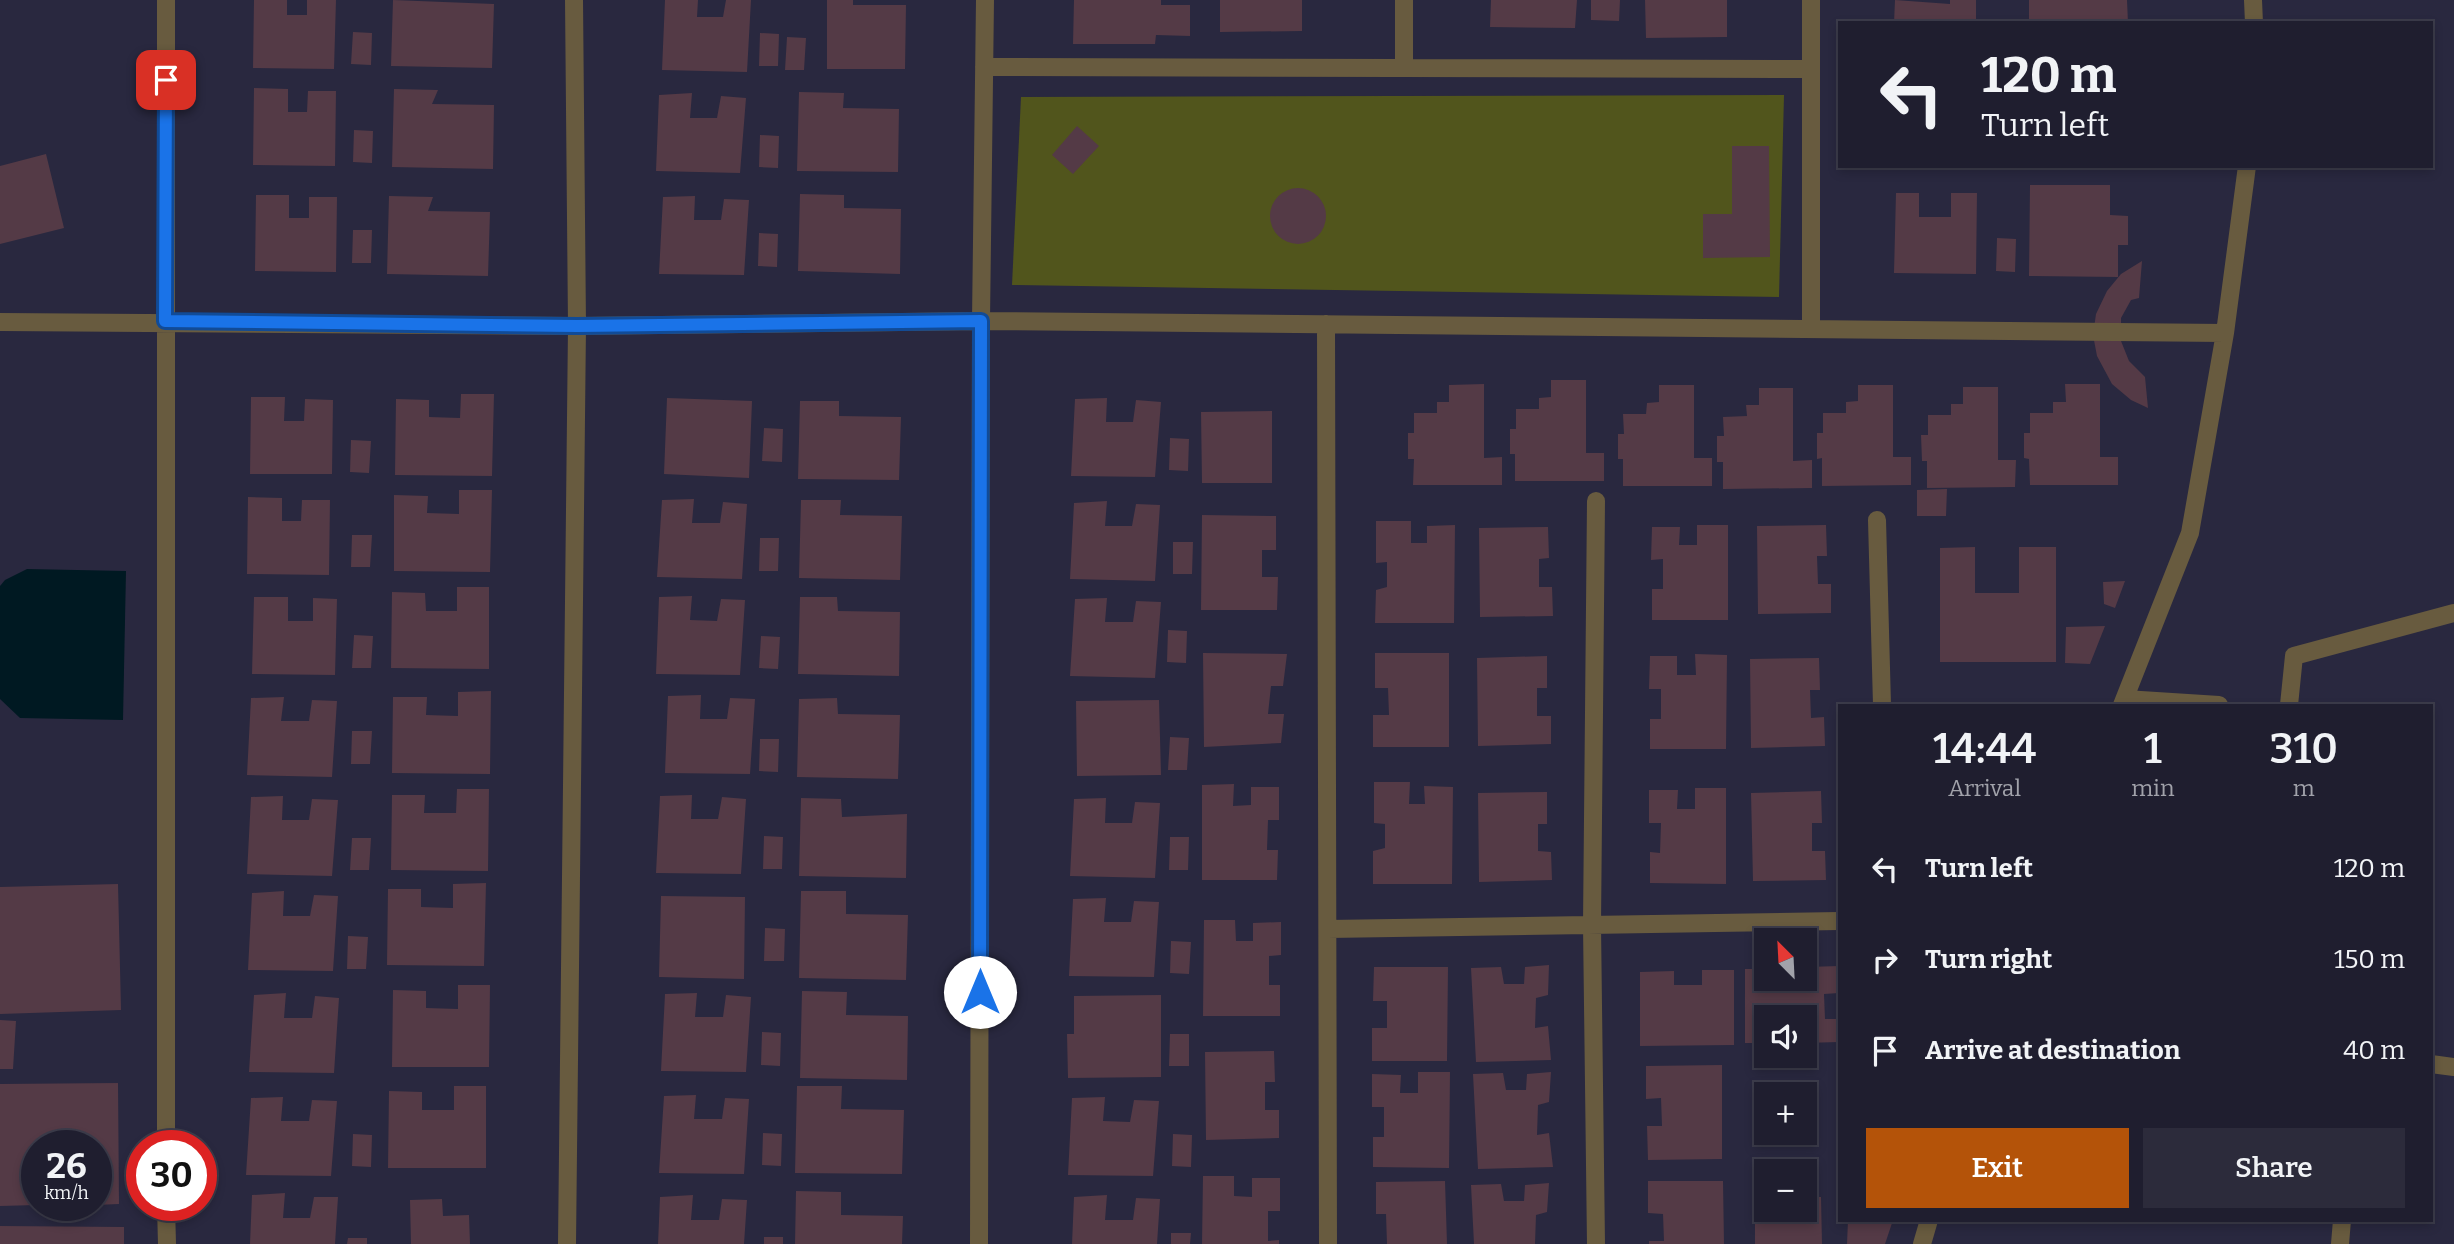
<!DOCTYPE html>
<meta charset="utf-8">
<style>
:root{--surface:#1f1e2f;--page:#2c2b3b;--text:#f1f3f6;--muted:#a1a2aa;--line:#3c3c4b;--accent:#b45309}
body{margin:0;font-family:Bitter,serif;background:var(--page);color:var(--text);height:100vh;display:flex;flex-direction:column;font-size:26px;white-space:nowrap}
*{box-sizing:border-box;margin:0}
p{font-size:23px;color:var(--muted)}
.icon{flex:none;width:38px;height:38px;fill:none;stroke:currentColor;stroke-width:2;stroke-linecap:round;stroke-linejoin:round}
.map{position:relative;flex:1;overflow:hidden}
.side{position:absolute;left:1838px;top:704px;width:595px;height:518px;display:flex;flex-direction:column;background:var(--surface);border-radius:0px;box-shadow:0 4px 10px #0003,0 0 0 2px var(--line)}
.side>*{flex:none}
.top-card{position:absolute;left:1838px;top:21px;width:595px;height:147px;border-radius:0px;box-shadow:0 4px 10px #0003,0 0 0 2px var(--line);background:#1f1e2f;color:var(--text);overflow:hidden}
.needle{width:46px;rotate:336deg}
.buttons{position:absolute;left:1754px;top:928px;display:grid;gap:14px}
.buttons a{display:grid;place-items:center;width:63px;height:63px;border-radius:0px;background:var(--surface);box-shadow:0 4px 10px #0003,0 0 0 2px var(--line);font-size:35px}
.speed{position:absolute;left:21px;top:1130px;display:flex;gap:14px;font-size:35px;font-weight:700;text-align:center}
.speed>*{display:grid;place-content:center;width:91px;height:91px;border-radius:50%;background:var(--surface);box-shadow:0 4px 10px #0003,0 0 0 2px var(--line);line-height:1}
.speed small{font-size:18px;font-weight:400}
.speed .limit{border:10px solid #d22;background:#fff;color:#111}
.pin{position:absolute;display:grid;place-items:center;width:60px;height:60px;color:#fff;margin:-30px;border-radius:14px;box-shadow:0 4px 10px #0006}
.me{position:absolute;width:77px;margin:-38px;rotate:0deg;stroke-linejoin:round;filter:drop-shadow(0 0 5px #0008)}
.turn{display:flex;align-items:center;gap:24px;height:147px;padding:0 28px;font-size:32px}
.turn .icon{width:91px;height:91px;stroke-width:2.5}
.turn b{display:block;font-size:49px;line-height:60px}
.eta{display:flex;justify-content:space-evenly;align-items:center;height:119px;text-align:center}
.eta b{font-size:42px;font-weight:600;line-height:49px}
.button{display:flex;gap:14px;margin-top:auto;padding:14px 28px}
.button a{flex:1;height:80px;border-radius:0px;background:var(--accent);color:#fff;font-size:28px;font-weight:600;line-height:80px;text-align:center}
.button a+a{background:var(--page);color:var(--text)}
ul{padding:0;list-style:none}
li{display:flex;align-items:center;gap:21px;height:91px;padding:0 28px}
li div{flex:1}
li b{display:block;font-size:26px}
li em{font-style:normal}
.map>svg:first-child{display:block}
.green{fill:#51551c}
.water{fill:#001922}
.building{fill:#543a46}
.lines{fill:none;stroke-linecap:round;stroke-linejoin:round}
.minor{stroke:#685b3f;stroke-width:18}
.route-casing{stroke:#114b97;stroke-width:18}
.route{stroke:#1a73e8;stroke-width:12}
</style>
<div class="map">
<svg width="2454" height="1244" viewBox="0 0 2454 1244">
<rect width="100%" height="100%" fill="#29283f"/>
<!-- green -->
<path class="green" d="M1784,95L1779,297L1012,285L1021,97Z"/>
<!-- water -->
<path class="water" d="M27,569L126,571L123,720L20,718L0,699V586L5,580Z"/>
<!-- building -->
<path class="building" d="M254,0H287V15H307V0H336L334,69L253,68Z
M393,0L494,4L492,68L391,66Z
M665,0H698L697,17H723L726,0H751L747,72L662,70Z
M827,0H853V5H906L905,69H827Z
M1074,0H1161V5H1190V36L1156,35L1155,44H1073Z
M1220,0H1302V31L1220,32Z
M1491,0H1577L1575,28L1490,27Z
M1591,0H1620L1619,21L1591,20Z
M1645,0H1727V37L1646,38Z
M1895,0L1950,4V0H1976V23H1894Z
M2029,0H2127L2128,23H2029Z
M353,32L372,33L371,65L351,64Z
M760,33L779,34L778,66H759Z
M787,37L806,38L804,70H785Z
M254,88L288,89V112H307L308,91H336L335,166L253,165Z
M394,89L438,90L432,104L494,105L493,169L392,167Z
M799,92L844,93L843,108L899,109L898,172L797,171Z
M692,93L690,118H717L721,96L746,98L740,173L656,171L659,95Z
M1077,126L1099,146L1073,174L1052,155Z
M354,130L373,131L372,163L353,162Z
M760,135L779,136L778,168L759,167Z
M1732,146H1769L1770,257L1703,258V214H1732Z
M46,154L64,228L0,244V166Z
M2030,185H2110V215L2128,216V245H2118V277L2029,276Z
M1270 216a28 28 0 1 1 56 0a28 28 0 1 1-56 0Z
M1896,193H1919V217H1951V193H1977L1976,274L1894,273Z
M800,194L844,195V208L901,209L900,274L798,271Z
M256,195H289V218H309V197H337L336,272L255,271Z
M389,196L433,197L428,211L490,212L488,276L387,274Z
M695,196L694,220H721L724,199L749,200L744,275L659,274L663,197Z
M353,230H372L371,263H352Z
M759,233L778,234L777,267L758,266Z
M1997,238L2016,239L2015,272L1996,271Z
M2142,261L2139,298L2131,300L2121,318V341L2129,361L2145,377L2148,408L2131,400L2112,384L2097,356L2093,335L2096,314L2107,291L2121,274Z
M1551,380H1586V453H1604V481H1515V454H1510V429H1516V409H1539V398L1551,397Z
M1484,384V458L1502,457V485H1413L1414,459H1408V433H1414V413H1437V402H1449V385Z
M2065,384H2100V457H2118V485H2030L2029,459L2024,458V433H2030V413H2053V402H2066Z
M1659,385H1694V458H1712V486H1623V459H1618V434H1624L1623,414H1646L1647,403L1659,402Z
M1858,385H1893V457H1911V485L1822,486V458L1817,459V433H1823V413H1846V402L1858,401Z
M1963,387H1998V460H2016L2015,487L1927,488V461H1922L1921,435H1928V415H1951V404H1963Z
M1759,388H1793V461L1812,460V488L1723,489V462H1717V436H1724L1723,417L1747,416L1746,405H1759Z
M461,394H494L492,476L395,475L396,399L429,400V417L460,418Z
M251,397H285L284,421H304L305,399L333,400L332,474H250Z
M667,398L752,401L749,478L664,474Z
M1107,398L1106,422H1133L1136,400L1161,402L1155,477L1071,476L1075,399Z
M800,401H839V416L901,417L899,480L798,479Z
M1272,411V483H1202L1201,412Z
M764,428L783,429L782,462L762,461Z
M1170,438L1189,439L1188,471L1169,470Z
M351,440L371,441L369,473L350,472Z
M1947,489L1946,516H1917V490Z
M459,490H492L490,572L394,571V495L428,496L427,513L459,514Z
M248,497L282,498V521H301L302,500H330L329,575L247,574Z
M694,499L692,523H720L723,502L747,504L742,579L657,577L662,500Z
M801,500H841L840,515L902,516L900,580L799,578Z
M1107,501L1105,526H1132L1136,504L1160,505L1155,581L1070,579L1074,503Z
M1202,515L1276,516V550H1262V577H1278L1277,610H1201Z
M1376,521H1411V543H1427V526L1455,525L1454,623H1375L1376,590L1387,587V562L1376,563Z
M1697,525H1728V620H1652V589H1663V559L1651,560L1652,527H1680L1679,545H1697Z
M1826,525L1827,556H1817L1818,584H1831V613L1758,614L1757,526Z
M1548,527L1549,558L1539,559V587H1552L1553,616L1480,617L1479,528Z
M352,535H372L370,567H351Z
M760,538H779L778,571H759Z
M1173,542H1193L1192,574H1173Z
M1975,547V593H2019V547H2056V662H1940V548Z
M2125,581L2115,608L2104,604L2103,582Z
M457,587H489V669L391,668L392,592L425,593L426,611H457Z
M692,596L690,620L717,621L721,599L745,600L740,675L656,674L659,597Z
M254,597H288V621H313V598L337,599L335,675L252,674Z
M800,597H837L838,611L900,612L899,676L798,674Z
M1107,598L1105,622H1133L1136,601L1161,602L1155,678L1070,676L1075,599Z
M2105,626L2090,664L2065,663L2066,627Z
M1168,630L1187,631L1186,663L1167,662Z
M354,635L373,636L371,668H352Z
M761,636L780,637L778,669L759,668Z
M1203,653L1287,654L1283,686H1271L1268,714H1284L1281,743L1204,747Z
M1375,653H1449V747H1373V715H1389L1388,688H1375Z
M1695,654L1727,655L1726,749H1650V719H1661V689H1649L1650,656H1677V675H1696Z
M1547,656V688H1537V716H1551V744L1478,746L1477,658Z
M1819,658L1820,690H1810L1811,718L1824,717L1825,746L1751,748L1750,659Z
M491,691L490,774L392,773L393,697H427L426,715L458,716V692Z
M701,695L700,719H727L730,698L755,699L750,774L665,773L668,696Z
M284,697L281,721H309L312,700L337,701L332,777L247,775L251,698Z
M837,698L838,714L900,715L898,779L797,777L799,699Z
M1159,700L1161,775L1077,776L1076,701Z
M352,731H372L370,764H351Z
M1170,737L1189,738L1187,770H1168Z
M760,739H779L778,772L759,771Z
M1374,782H1410L1409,804H1425L1424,786L1453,787L1452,884H1373V851L1385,848V824L1374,823Z
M1234,784L1233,806L1251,805V787H1279V820H1268L1267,850H1278L1277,880H1202V785Z
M1695,788H1726V884L1650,883V852L1660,853L1661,823H1649V790H1678L1677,809H1695Z
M457,789H489L488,871L391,870L392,795H425L424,813H456Z
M1821,791L1822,823H1812V851H1825L1826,880L1753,881L1751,793Z
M1547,792V824H1538V851L1551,852L1552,880L1479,882L1478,793Z
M692,795L691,819H718L722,797L746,799L741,874L656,873L660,796Z
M283,796L282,820H309L312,799L338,800L332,876L247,874L251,797Z
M801,798L841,799L842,817L907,814L906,878L799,876Z
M1106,798L1105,823H1132L1135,802L1160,803L1155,878L1070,876L1074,799Z
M764,836L783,837L782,869H763Z
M1170,837H1189L1188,870H1169Z
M352,838H371L369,870H350Z
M486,883L484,966L387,965L388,889H421V907L453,908V884Z
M118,884L121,1010L0,1014V887Z
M284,891L283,916H310L314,895L338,896L333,971L248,970L252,893Z
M801,891H846V914L908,915L906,980L799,978Z
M661,896L745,897L744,979L659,977Z
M1106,898L1104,922H1131L1134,901L1159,902L1154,977L1069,976L1073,899Z
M1204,920H1235L1236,941H1253V923L1281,922V955L1269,956V985H1280V1016H1203Z
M765,928L785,929L784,961H764Z
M348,936L368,937L366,969H347Z
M1171,941L1191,942L1189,974L1170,973Z
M1549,965L1548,995L1536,998L1535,1028L1548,1026L1551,1060L1476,1062L1471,968L1501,967L1504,984H1524L1525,967Z
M1839,966V993L1824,994L1825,1019H1839V1042L1804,1043V1017H1766V1043H1745V969H1766V978H1779V982H1807V967Z
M1374,967H1448L1447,1061H1372V1028H1387V1001H1373Z
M1702,970H1734V1045L1640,1046V972L1674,971V985H1702Z
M458,985H490L489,1067H392L393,990L426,991V1008L458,1009Z
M802,991L847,992L846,1015L908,1016L907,1080L800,1078Z
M286,993L284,1018H312L315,996L339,998L334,1073L249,1072L254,995Z
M697,993L695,1017H723L726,995L751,997L746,1072L661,1071L665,994Z
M1161,995V1077L1068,1078L1067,1034H1074V996Z
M0,1020L16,1021L13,1069H0Z
M762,1032L781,1033L780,1066L761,1065Z
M1170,1034H1189V1066H1169Z
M1274,1051L1275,1082H1265V1110H1279V1138L1206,1140L1205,1052Z
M1722,1065V1159L1648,1160L1647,1126H1662L1661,1098L1646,1099V1066Z
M1418,1072H1450L1449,1168L1373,1167V1137H1384V1107H1372V1074L1401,1075L1400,1093H1418Z
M1551,1072L1549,1102L1538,1105L1537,1135L1549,1133L1553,1167L1478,1169L1473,1074L1503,1073L1506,1090H1526L1527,1074Z
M118,1083L119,1204L96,1205V1146H37V1205L0,1206V1084Z
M454,1086H486V1168H388L389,1091L422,1092V1110H454Z
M797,1086H842L841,1109L904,1110L902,1174L795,1173Z
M696,1095L694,1119H722L725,1098L749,1099L744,1174L659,1173L664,1096Z
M283,1097L281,1121H309L312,1100L337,1101L331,1176L246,1175L251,1098Z
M1105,1097L1103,1121L1130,1122L1134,1100L1159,1101L1153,1176L1068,1175L1072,1098Z
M763,1133L782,1134L781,1166L762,1165Z
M353,1134L372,1135L371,1167L352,1166Z
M1173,1134L1192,1135L1191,1167L1172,1166Z
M1203,1176H1234V1196L1252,1197V1178H1280V1211H1268V1241L1279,1240V1244H1202Z
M1445,1181L1447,1244H1387L1386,1214H1376V1182Z
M1648,1181H1723L1724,1244H1649V1241H1664L1663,1214L1648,1213Z
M1549,1183L1547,1212L1536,1215L1535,1244H1474L1471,1185L1501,1184L1504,1201H1524L1525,1185Z
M796,1191L841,1192V1215L903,1216L902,1244H795Z
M285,1193L283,1218H310L314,1197H338L335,1244H250L252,1195Z
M693,1195L691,1220H719L722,1199L747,1200L744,1244H658L660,1197Z
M1107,1195L1105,1220H1133L1136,1198L1160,1199L1157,1244H1072L1074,1197Z
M1804,1197H1821L1822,1244H1755V1198H1766V1209H1804Z
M442,1199L443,1216L469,1215L470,1244H411L410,1200Z
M1848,1220H1893L1885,1244H1847Z
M0,1226L124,1227V1244H0Z
M1171,1233H1191L1190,1244H1171Z
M764,1237H783V1244H764Z
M348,1238H367V1244H347Z"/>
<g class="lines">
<!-- minor -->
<path class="minor" d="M166,0V1146
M2253,0L2254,23
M984,67L1811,69
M1404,67V0
M0,322L577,326L981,321L2225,333L2190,533L2122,705
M1326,324L1328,1244
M1811,329V0
M2225,333L2247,166
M1596,501L1592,925L1596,1244
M1877,520L1882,705
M2125,699L2219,705
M2289,705L2294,656L2454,613
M1328,929L1839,921
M2431,1064L2454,1067
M166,1206L167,1244
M567,1244L577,326L574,0
M979,1244L981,321L985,0
M1922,1244L1929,1220
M2340,1244L2342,1220"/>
</g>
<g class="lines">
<!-- route casing -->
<g class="route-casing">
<path id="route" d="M166,80L165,321L577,326L981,321L980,992"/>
</g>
<!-- route -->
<use href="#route" class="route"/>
</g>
</svg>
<div class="buttons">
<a><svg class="needle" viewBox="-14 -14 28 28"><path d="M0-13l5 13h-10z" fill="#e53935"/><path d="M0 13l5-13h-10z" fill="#a1a2aa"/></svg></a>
<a><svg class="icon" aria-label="sound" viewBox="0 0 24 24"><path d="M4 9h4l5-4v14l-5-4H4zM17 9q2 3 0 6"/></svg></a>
<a>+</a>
<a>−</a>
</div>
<div class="speed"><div>26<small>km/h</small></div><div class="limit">30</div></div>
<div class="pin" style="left:166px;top:80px;background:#d93025"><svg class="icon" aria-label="arrive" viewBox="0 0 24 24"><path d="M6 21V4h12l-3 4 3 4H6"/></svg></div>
<svg class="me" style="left:980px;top:992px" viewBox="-20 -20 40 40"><circle r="19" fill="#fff"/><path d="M0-13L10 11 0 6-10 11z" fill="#1a73e8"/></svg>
<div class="top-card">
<div class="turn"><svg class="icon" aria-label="left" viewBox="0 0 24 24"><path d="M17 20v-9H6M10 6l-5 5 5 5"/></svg><div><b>120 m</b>Turn left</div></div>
</div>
<section class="side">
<div class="eta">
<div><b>14:44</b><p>Arrival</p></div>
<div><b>1</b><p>min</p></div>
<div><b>310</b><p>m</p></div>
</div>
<ul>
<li><svg class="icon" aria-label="left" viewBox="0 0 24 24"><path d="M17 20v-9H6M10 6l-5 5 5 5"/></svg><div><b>Turn left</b></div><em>120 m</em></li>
<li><svg class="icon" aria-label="right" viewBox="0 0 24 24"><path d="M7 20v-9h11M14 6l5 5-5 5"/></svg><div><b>Turn right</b></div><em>150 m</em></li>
<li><svg class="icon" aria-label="arrive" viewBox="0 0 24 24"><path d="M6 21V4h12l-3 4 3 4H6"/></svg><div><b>Arrive at destination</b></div><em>40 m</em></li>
</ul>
<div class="button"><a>Exit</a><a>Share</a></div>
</section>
</div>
